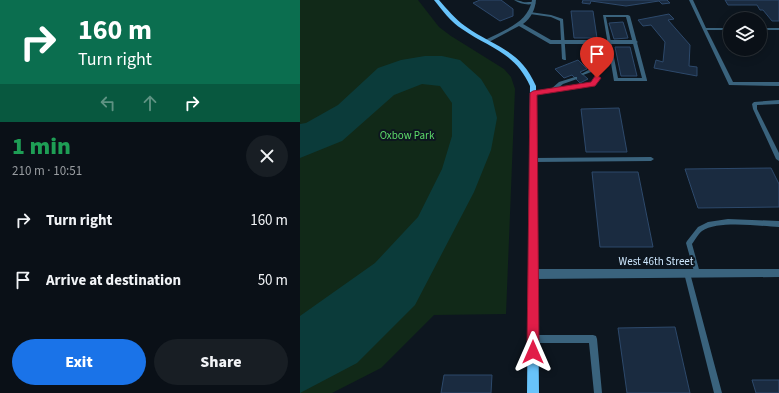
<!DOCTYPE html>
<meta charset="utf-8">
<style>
:root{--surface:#0a1017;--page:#181e24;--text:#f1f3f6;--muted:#999da1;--line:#2a3036;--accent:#1a73e8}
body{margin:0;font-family:"Source Sans 3",sans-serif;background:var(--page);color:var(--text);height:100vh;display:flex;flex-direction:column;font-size:15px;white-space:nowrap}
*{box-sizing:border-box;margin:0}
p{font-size:13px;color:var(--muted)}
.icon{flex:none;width:22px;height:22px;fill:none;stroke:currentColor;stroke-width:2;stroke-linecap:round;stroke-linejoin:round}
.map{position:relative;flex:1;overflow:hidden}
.details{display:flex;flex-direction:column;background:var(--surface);width:300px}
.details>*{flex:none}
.top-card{background:#0b6e4f;color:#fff;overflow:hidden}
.fabs{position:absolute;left:423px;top:12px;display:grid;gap:8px}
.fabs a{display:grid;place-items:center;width:44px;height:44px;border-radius:50%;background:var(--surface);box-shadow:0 2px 10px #0003,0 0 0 1px var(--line);font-size:20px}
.pin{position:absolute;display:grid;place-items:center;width:34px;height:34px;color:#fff;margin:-41px -17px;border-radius:50% 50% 50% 0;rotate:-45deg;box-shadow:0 0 4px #0007}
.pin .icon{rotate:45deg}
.me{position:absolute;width:44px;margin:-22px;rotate:0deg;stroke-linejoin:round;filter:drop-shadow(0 0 3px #0008)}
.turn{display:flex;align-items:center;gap:14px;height:84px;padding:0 12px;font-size:18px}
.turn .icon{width:52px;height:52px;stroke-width:2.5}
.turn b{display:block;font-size:28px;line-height:34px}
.lanes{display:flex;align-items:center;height:38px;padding:0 12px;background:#0003;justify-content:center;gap:20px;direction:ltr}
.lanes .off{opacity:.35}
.round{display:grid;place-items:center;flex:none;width:42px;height:42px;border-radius:21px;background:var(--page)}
.head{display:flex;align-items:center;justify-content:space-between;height:68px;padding:0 12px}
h1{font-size:24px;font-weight:800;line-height:30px;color:#1e9e55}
.action{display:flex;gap:8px;margin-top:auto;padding:8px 12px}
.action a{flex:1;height:46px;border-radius:24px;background:var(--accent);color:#fff;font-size:16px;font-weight:800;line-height:46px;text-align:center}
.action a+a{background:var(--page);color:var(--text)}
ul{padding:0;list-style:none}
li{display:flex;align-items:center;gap:12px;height:60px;padding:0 12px}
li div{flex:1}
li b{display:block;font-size:15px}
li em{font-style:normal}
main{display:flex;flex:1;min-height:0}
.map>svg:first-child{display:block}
.green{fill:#112918}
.water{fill:#0b3b3a}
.building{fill:#1a2b40;stroke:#2d496b}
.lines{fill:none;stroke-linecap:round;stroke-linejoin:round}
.lane{fill:#3a637d;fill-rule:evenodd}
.street{fill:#3a637d;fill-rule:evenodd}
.secondary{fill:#68c3fa;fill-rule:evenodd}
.route{fill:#e11d48;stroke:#92132f}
.labels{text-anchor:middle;stroke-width:4;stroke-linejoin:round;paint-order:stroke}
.park-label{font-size:11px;fill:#5dda6a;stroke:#0d161f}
.street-label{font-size:11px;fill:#cee7fd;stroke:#0d161f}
</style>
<main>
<section class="details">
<div class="top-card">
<div class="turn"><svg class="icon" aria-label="right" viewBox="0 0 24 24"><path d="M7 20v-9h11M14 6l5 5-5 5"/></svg><div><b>160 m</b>Turn right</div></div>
<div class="lanes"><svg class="icon off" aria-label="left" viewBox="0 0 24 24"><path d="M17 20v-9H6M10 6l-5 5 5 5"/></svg><svg class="icon off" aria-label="ahead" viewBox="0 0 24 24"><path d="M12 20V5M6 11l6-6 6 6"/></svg><svg class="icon" aria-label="right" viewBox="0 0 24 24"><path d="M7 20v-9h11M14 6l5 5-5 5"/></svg></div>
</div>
<div class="head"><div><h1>1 min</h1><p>210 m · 10:51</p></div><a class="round"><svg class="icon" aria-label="close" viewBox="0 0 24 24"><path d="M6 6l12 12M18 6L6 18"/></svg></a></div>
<ul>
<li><svg class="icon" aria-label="right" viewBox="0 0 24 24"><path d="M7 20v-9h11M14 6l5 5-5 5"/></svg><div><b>Turn right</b></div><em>160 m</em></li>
<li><svg class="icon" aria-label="arrive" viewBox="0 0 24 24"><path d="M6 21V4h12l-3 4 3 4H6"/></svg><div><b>Arrive at destination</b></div><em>50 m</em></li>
</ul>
<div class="action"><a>Exit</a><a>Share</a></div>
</section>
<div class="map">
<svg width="479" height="393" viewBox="0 0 479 393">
<rect width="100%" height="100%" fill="#0d161f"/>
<!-- green -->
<path class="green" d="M0,0H118L139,27L151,36L204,69L211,77L215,89L206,314L134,315L81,368L32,393H0Z"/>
<!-- water -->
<path class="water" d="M125,56H142L160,60L181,79L192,97L197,118L191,150L174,192L115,305L57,363L0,393V316L75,263L118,217L142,169L152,136V103L140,86L122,84L94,95L42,141L0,158V124L6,123L38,105L78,68L101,60Z"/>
<!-- building -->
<path class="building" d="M180,0H201L213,9V16L200,21L173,3Z
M283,0H367L370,3L362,4L359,1L326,6L291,1L290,4L282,3Z
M425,0H479V21H472L463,10H460L457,5H428Z
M271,11H293L297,38H274Z
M369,14L374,19L368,20L390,45L389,66L397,67V76L354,68L356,60L363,62L365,42L351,25L343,26L338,20Z
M323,22L328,38L314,39L309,23Z
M315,47H330L337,76H321Z
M278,60L287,69L280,72L288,79L280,83L272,75L264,78L255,69Z
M319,108L327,152H286L281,109Z
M471,168L479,184V207L398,208L385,169Z
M292,172H338L353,247H300Z
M375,327L390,393H327L318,328Z
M144,375H192L191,393H141Z
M452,380H479V393H456Z"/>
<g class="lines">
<!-- lane -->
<path class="lane" d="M214,0C218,0 220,1 223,2C228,3 232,1 236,3C229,6 220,4 214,0Z
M389,0H393L406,28H430V30H407L433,82H479V86L429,85Z
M230,12L251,15L263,19L266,60H264L262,59L260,21L251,17L230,14Z
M303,15H328L330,16L347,80V81H314ZM306,17H326L342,78H318Z
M460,28H479V30H460Z
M292,42L295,43L299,78L295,85L231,94V93L233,91L251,89L259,82L275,77H277V79L263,84L258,88L292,83L295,78L294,71L283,75L281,74L294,67Z
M479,100V104L457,105V109L479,153V161L476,159L453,109L452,104L454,102Z
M351,157L354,159L351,161L233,162L230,160L233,158Z
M428,219L479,221V227C459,226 418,220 402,231C398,234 395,240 392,244L400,273L399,275L397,276L395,275L386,243L387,241L398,227L408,222Z
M387,270L389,271L390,273L422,393H414L384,273L385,271Z
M233,335H293L296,336L297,339L302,393H294L289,343H233L230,342L229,339L230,336Z"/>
<!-- street -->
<path class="street" d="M232,0H236C235,10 231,18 223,24L251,40H335L338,42L335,44H250L219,26L189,42H185V40C204,30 228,23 232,0Z
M233,269H479V277L233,279L230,277L228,274L230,271Z"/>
<!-- secondary -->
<path class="secondary" d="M134,0H139C147,9 155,19 165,26C194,47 220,49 236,86L239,393H227L230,86C215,52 189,48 162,29C151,22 142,10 134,0Z"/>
</g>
<!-- route -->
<path class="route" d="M297,75L301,78L295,86L237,95L239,352L237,356L233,358L229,356L227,352L230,93L233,91L291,82L295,76Z"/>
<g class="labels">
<!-- park labels -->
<g class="park-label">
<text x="107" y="139">Oxbow Park</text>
</g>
<!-- street labels -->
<g class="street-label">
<text x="356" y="265">West 46th Street</text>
</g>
</g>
</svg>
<div class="fabs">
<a><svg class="icon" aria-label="layers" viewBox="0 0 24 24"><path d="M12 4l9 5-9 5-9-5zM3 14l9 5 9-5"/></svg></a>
</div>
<div class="pin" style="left:297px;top:78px;background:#d93025"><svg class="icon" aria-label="arrive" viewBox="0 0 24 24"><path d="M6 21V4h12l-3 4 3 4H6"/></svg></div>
<svg class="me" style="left:233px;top:352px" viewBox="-20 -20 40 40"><path d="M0-17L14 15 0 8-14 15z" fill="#e11d48" stroke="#fff" stroke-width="4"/></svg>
</div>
</main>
